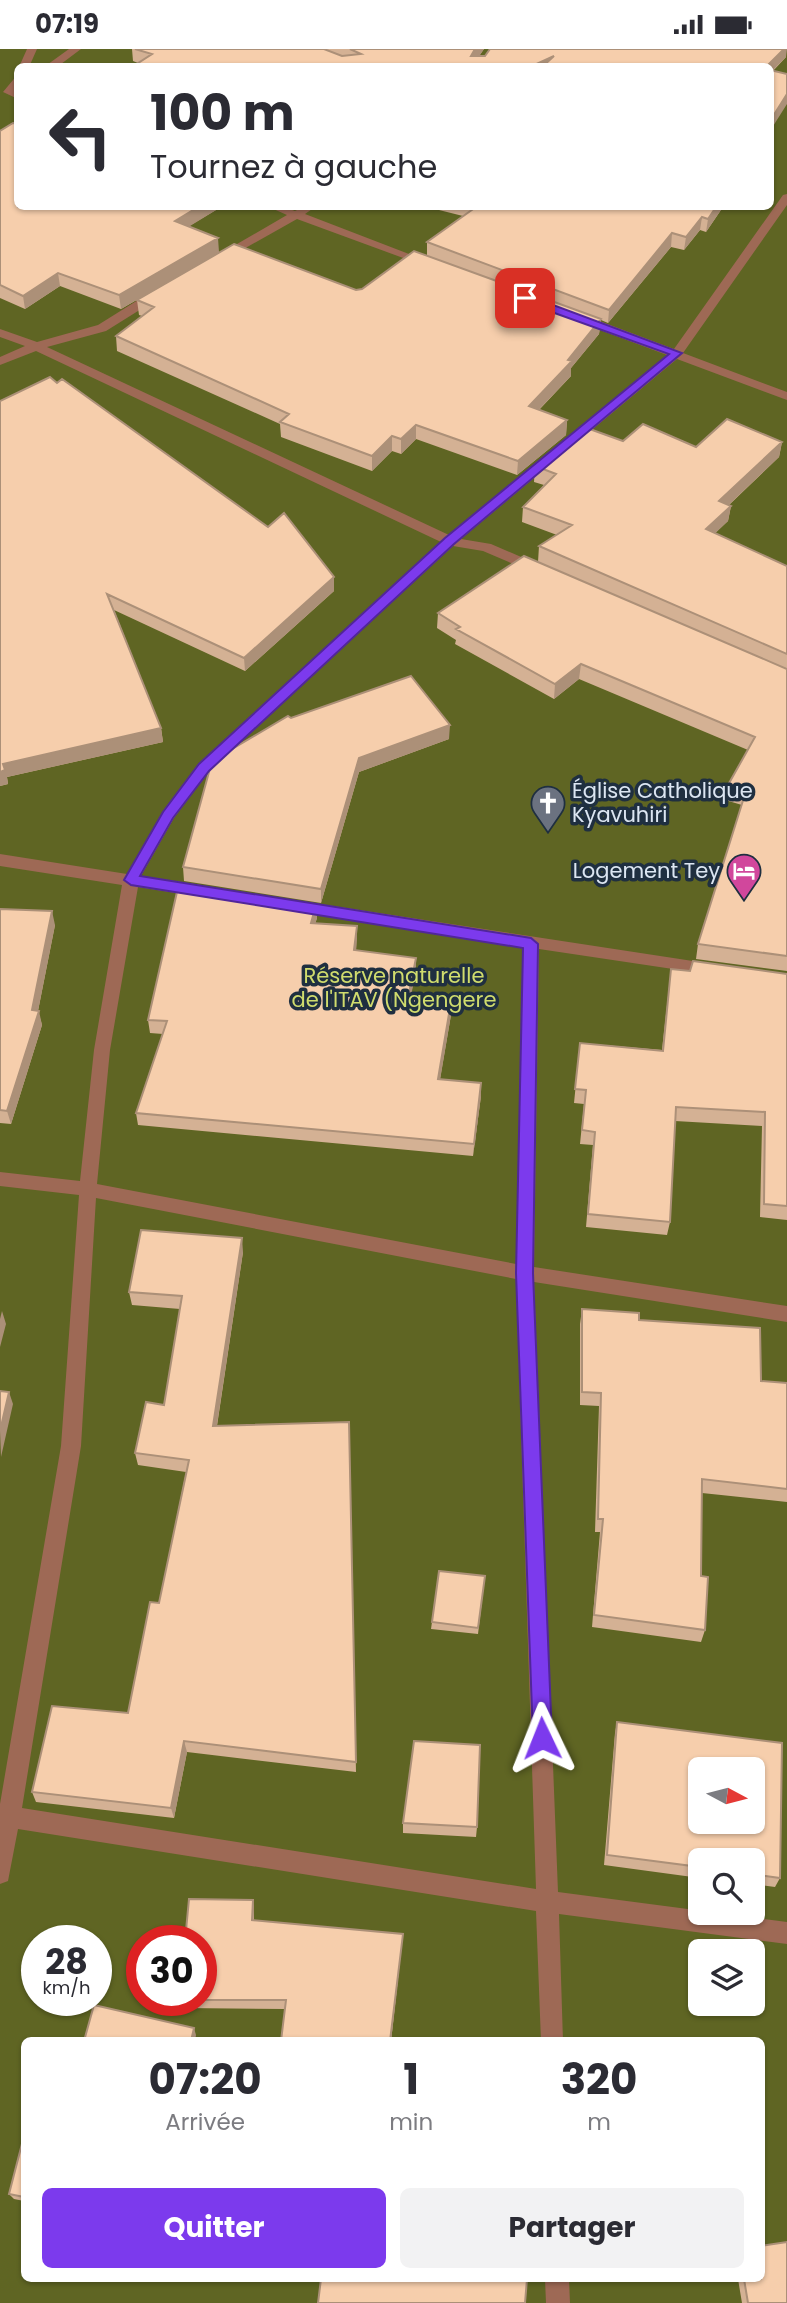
<!DOCTYPE html>
<html lang="fr">
<meta charset="utf-8">
<style>
:root{--surface:#fff;--page:#f2f2f3;--text:#2b2b33;--muted:#7c7c81;--accent:#7c3aed}
body{margin:0;font-family:Poppins,sans-serif;background:var(--page);color:var(--text);height:100vh;display:flex;flex-direction:column;font-size:26px;white-space:nowrap}
*{box-sizing:border-box;margin:0}
p{font-size:23px;color:var(--muted)}
.icon{flex:none;width:38px;height:38px;fill:none;stroke:currentColor;stroke-width:2;stroke-linecap:round;stroke-linejoin:round}
.map{position:relative;flex:1;overflow:hidden}
.sheet{position:absolute;left:21px;top:1988px;width:744px;height:245px;display:flex;flex-direction:column;background:var(--surface);border-radius:10px;box-shadow:0 2px 5px #0004}
.sheet>*{flex:none}
.banner{position:absolute;left:14px;top:14px;width:760px;height:147px;border-radius:10px;box-shadow:0 2px 5px #0004;background:#fff;color:var(--text);overflow:hidden}
.needle{width:46px;rotate:97deg}
.buttons{position:absolute;left:688px;top:1708px;display:grid;gap:14px}
.buttons a{display:grid;place-items:center;width:77px;height:77px;border-radius:10px;background:var(--surface);box-shadow:0 2px 5px #0004;font-size:35px}
.speed{position:absolute;left:21px;top:1876px;display:flex;gap:14px;font-size:35px;font-weight:700;text-align:center}
.speed>*{display:grid;place-content:center;width:91px;height:91px;border-radius:50%;background:var(--surface);box-shadow:0 2px 5px #0004;line-height:1}
.speed small{font-size:18px;font-weight:400}
.speed .limit{border:10px solid #d22;background:#fff;color:#111}
.pin{position:absolute;display:grid;place-items:center;width:60px;height:60px;color:#fff;margin:-30px;border-radius:14px;box-shadow:0 4px 10px #0006}
.me{position:absolute;width:77px;margin:-38px;rotate:358deg;stroke-linejoin:round;filter:drop-shadow(0 0 5px #0008)}
.turn{display:flex;align-items:center;gap:24px;height:147px;padding:0 21px;font-size:32px}
.turn .icon{width:91px;height:91px;stroke-width:2.5}
.turn b{display:block;font-size:49px;line-height:60px}
.eta{display:flex;justify-content:space-evenly;align-items:center;height:119px;text-align:center}
.eta b{font-size:42px;font-weight:700;line-height:49px}
.cta{display:flex;gap:14px;margin-top:auto;padding:14px 21px}
.cta a{flex:1;height:80px;border-radius:10px;background:var(--accent);color:#fff;font-size:28px;font-weight:700;line-height:80px;text-align:center}
.cta a+a{background:var(--page);color:var(--text)}
.status{display:flex;justify-content:space-between;align-items:center;height:49px;padding:0 35px;background:var(--surface);direction:ltr}
.status svg{height:19px;fill:currentColor}
.map>svg:first-child{display:block}
.green{fill:#5f6523;fill-rule:evenodd}
.lines{fill:none;stroke-linecap:round;stroke-linejoin:round}
.minor{fill:#9e6955;fill-rule:evenodd}
.wall{fill:#d4b194}
.shaded-wall{fill:#ac9078}
.building{fill:#f6ceac;stroke:#ac9078;stroke-width:2;fill-rule:evenodd}
.route{fill:#7c3aed;stroke:#51269a;stroke-width:2}
.labels{text-anchor:middle;stroke-width:7;stroke-linejoin:round;paint-order:stroke}
.poi-label{font-size:21px;fill:#dce6f2;stroke:#1f2f40;text-anchor:start}
.park-label{font-size:21px;fill:#d0dc6d;stroke:#1f2f40}
</style>
<div class="status"><b>07:19</b><svg viewBox="0 0 49 12"><path d="M0 12V9h3v3zM5 12V6h3v6zM10 12V3h3v9zM15 12V0h3v12zM26 1h20v11H26zM47 4h2v5h-2z"/></svg></div>
<div class="map">
<svg width="787" height="2254" viewBox="0 0 787 2254">
<rect width="100%" height="100%" fill="#29394b"/>
<!-- green -->
<path class="green" d="M0,0H787V2254H0ZM18,18H770V158H18ZM700,1720H752V1773H700ZM700,1811H752V1864H700ZM37,1892H96V1951H37ZM142,1892H201V1951H142ZM700,1902H752V1955H700ZM24,1992H761V2230H24Z"/>
<g class="lines">
<!-- minor -->
<path class="minor" d="M27,0H37L29,18H19Z
M69,0H81L57,18H44Z
M18,25V37L14,42L18,43V50L3,43Z
M787,145V156L683,304L787,343V351L677,310L461,490L491,495L542,517V523H532L483,502L453,497L209,722L174,769L141,827L201,836L209,842L201,848L138,838L110,1001L97,1135L516,1215L523,897L294,863L288,861L286,857L288,853L294,851L719,916L721,920L719,924L713,926L539,900L534,1218L787,1257V1273L534,1233L558,1843L787,1873V1895L559,1865L563,1992H541L536,1862L18,1780L8,1832L0,1835V1755L61,1397L79,1146L0,1137V1123L80,1132L94,1001L122,836L0,817V805L127,825L163,762L199,714L441,493L36,302L0,316V308L25,297L0,288V280L37,293L98,276L154,241H162V247L106,282L47,298L449,486L667,306L573,271V265H581L674,300L783,146ZM96,1149L516,1230L536,1840L22,1759L81,1397Z
M269,158H284L295,162L303,158H315L305,165L435,215L425,217L297,170L226,210H218V206L287,166Z
M545,2230H569L570,2254H546Z"/>
</g>
<!-- wall -->
<path class="wall" d="M132,0H484L479,7L786,8L773,22L770,18L138,14L133,12Z
M0,82L18,158H221L189,177L219,203L121,260L60,237L25,260L0,249Z
M427,158H723L706,183L700,181L684,201L671,198L608,274L601,271L599,285L571,319V327L539,361L567,371L566,386L517,426L416,390L401,405L392,402L372,422L281,388L280,375L117,302L116,287L142,267L139,266L137,251L362,240L427,206V193L463,167Z
M0,352L334,542L245,622L114,561L161,679L163,693L7,728L8,735L0,737Z
M623,392L696,398L782,393L779,408L729,456L731,457L728,472L715,484L787,517V922L696,910L698,895L742,756L725,751L728,736L748,701L579,630L554,650L455,595L456,591L437,579L438,564L621,549L538,513L539,497L557,486L522,473L523,458L544,436L534,433L535,417Z
M291,669L449,690L359,723L321,854L184,832L183,818Z
M316,856L317,869L315,875L357,877L356,901L416,909V922L410,949L451,966L440,1030L481,1047L473,1107L138,1076L136,1064L163,985L150,984L148,971Z
M0,860L55,876L38,962L42,976L11,1075L0,1074Z
M671,920L690,922L787,925V1171L760,1168L762,1077L675,1072L670,1173L667,1186L586,1178L593,1096L580,1095L584,1055L574,1054L580,994L662,1001Z
M243,1203L217,1377L349,1373L356,1723L187,1703L174,1769L36,1753L32,1743L128,1664L159,1554L186,1423L138,1416L135,1404L164,1356L180,1260L132,1256L129,1243Z
M582,1260L639,1271L761,1332L787,1334V1453L702,1444L701,1527L705,1581L701,1593L592,1578L600,1483H595L599,1357L580,1356V1275Z
M485,1527L478,1585L431,1580L432,1573Z
M617,1673L780,1829L775,1838L752,1835V1811H700V1829L604,1816L615,1684Z
M403,1774L477,1778L476,1788L403,1784Z
M253,1851L254,1860V1872L403,1885L391,1992H281L285,1960L184,1959L181,1951H201V1892Z
M24,2087V2152L14,2150L9,2145Z
M738,2230H761L787,2254H742Z"/>
<!-- shaded-wall -->
<path class="shaded-wall" d="M475,0H484L472,18L471,7Z
M784,0H787L786,8L770,24V18H766Z
M554,7L553,18H530Z
M787,45V55L770,82V72Z
M198,158H221L177,185L175,172Z
M716,158H723L706,183L708,170Z
M702,168L700,181L684,201L686,188Z
M672,184L671,198L608,274L609,261Z
M218,189L219,203L121,260L119,246Z
M58,224L60,237L25,260L23,247Z
M601,270L599,285L571,319V327L528,372L529,357Z
M567,371L566,386L517,426L518,412Z
M416,376V390L401,405V390Z
M392,387V402L372,422V407Z
M782,393L779,408L717,467L719,452Z
M731,457L728,472L704,495L706,480Z
M334,528V542L245,622L244,609Z
M581,615L579,630L554,650L555,635Z
M450,676L449,690L359,723L321,854V840L359,709Z
M161,679L163,693L7,728L8,735L0,737V723L3,715Z
M316,856L317,869L311,888V874Z
M52,862L55,876L36,972L39,962L42,976L11,1075L7,1062L32,961Z
M357,877V890L355,914L354,901Z
M416,909V922L408,962V949Z
M451,953V966L438,1043V1030Z
M481,1034V1047L473,1107L474,1095Z
M242,1189L243,1203L215,1389L213,1377Z
M2,1262L6,1275L0,1298V1270Z
M9,1343L13,1355L1,1408L0,1382Z
M184,1692L187,1703L174,1769L171,1759Z
M253,1851L254,1860L253,1881L252,1871Z
M403,1885L391,1992H390Z
M194,1979L196,1986L195,1992H191Z"/>
<!-- building -->
<path class="building" d="M135,0H324L342,7L361,5L350,0H475L471,7H485L490,0H784L766,18H542L554,7L530,18H132L152,5Z
M770,21L787,25V45L770,72Z
M13,74L18,75V158H198L175,172L218,189L119,246L58,224L23,247L0,236V82Z
M476,158H716L708,170L702,168L686,188L672,184L609,261L427,193Z
M234,195L356,241L362,240L414,202L601,270L568,311L572,312L529,357L567,371L518,412L416,376L401,390L392,387L372,407L280,373L289,365L116,287L154,258L137,251Z
M50,328L57,334L62,330L268,478L284,464L334,528L244,609L107,545L161,679L3,715L5,721L0,723V352Z
M727,370L782,393L719,452L731,457L706,480L787,517V605L539,497L572,476L523,458L556,425L535,417L584,378L623,392L643,375L696,398Z
M524,507L787,620V907L698,895L746,742L728,736L755,688L581,615L555,635L456,580L460,578L438,564Z
M411,627L450,676L359,709L321,840L183,818L212,712L288,667L291,669Z
M179,834L316,856L311,874L357,877L354,901L416,909L408,949L451,953L438,1030L481,1034L474,1095L136,1064L167,972L148,971Z
M0,860L52,862L32,961L39,962L7,1062L0,1061Z
M693,912L787,925V1157L764,1155L765,1063L676,1058L670,1173L588,1165L595,1083L582,1081L586,1041L575,1040L580,994L663,1002L671,920L690,922Z
M141,1181L242,1189L213,1377L349,1373L356,1713L184,1692L171,1759L32,1743L52,1657L128,1664L150,1553L159,1554L189,1411L135,1404L146,1353L164,1356L182,1247L129,1243Z
M582,1260L639,1264V1271L760,1279L761,1332L787,1334V1440L702,1430L701,1527L708,1528L705,1581L594,1566L603,1470H598L601,1344L582,1343Z
M0,1342L9,1343L0,1382Z
M439,1522L485,1527L478,1579L432,1573Z
M617,1673L782,1694L780,1829L752,1825V1811H700V1818L607,1806ZM700,1720H752V1773H700Z
M414,1692L480,1696L477,1778L403,1774Z
M189,1850L253,1851L252,1871L403,1885L390,1992H281L286,1951H201V1892H185Z
M94,1956L194,1979L191,1992H84Z
M24,2087V2148L9,2145Z
M787,2193V2254H748L744,2230H761V2197Z
M321,2230H527L525,2254H318Z"/>
<!-- route -->
<path class="route" d="M521,247H529L682,304L454,495L209,722L173,769L140,827L531,889L538,895L533,1224L552,1689L549,1696L542,1698L535,1696L533,1689L516,1224L523,899L131,836L124,831L163,763L199,715L445,489L669,305L521,252Z"/>
<!-- icons -->
<defs>
<g id="church-pin" transform="scale(1.75)"><path d="M0 17L-7.5 6A9.5 9.5 0 1 1 7.5 6Z" fill="#6b7280" stroke="#1f2f40"/><path d="M-1.2-6h2.4v3.5h3.3v2.4h-3.3V6h-2.4V-.1h-3.3v-2.4h3.3Z" fill="#fff"/></g>
<g id="hotel-pin" transform="scale(1.75)"><path d="M0 17L-7.5 6A9.5 9.5 0 1 1 7.5 6Z" fill="#d1479c" stroke="#1f2f40"/><path d="M-6-4.5h1.5V1H6V5H4.5V3h-9V5H-6ZM-4 0a1.8 1.8 0 1 1 3.6 0ZM.5 0V-2.5h3Q6-2.5 6 0Z" fill="#fff"/></g>
</defs>
<g fill-rule="evenodd">
<use href="#church-pin" x="548" y="754"/>
<use href="#hotel-pin" x="744" y="822"/>
</g>
<g class="labels">
<!-- poi labels -->
<g class="poi-label">
<text x="572" y="749">Église Catholique<tspan x="572" dy="24">Kyavuhiri</tspan></text>
<text x="720" y="829" text-anchor="end">Logement Tey</text>
</g>
<!-- park labels -->
<g class="park-label">
<text x="394" y="934">Réserve naturelle<tspan x="394" dy="24">de l'ITAV (Ngengere</tspan></text>
</g>
</g>
</svg>
<div class="buttons">
<a><svg class="needle" viewBox="-14 -14 28 28"><path d="M0-13l5 13h-10z" fill="#e53935"/><path d="M0 13l5-13h-10z" fill="#7c7c81"/></svg></a>
<a><svg class="icon" aria-label="search" viewBox="0 0 24 24"><circle cx="10" cy="10" r="6"/><path d="M15 15l6 6"/></svg></a>
<a><svg class="icon" aria-label="layers" viewBox="0 0 24 24"><path d="M12 4l9 5-9 5-9-5zM3 14l9 5 9-5"/></svg></a>
</div>
<div class="speed"><div>28<small>km/h</small></div><div class="limit">30</div></div>
<div class="pin" style="left:525px;top:249px;background:#d93025"><svg class="icon" aria-label="arrive" viewBox="0 0 24 24"><path d="M6 21V4h12l-3 4 3 4H6"/></svg></div>
<svg class="me" style="left:542px;top:1689px" viewBox="-20 -20 40 40"><path d="M0-17L14 15 0 8-14 15z" fill="#7c3aed" stroke="#fff" stroke-width="4"/></svg>
<div class="banner">
<div class="turn"><svg class="icon" aria-label="left" viewBox="0 0 24 24"><path d="M17 20v-9H6M10 6l-5 5 5 5"/></svg><div><b>100 m</b>Tournez à gauche</div></div>
</div>
<section class="sheet">
<div class="eta">
<div><b>07:20</b><p>Arrivée</p></div>
<div><b>1</b><p>min</p></div>
<div><b>320</b><p>m</p></div>
</div>
<div class="cta"><a>Quitter</a><a>Partager</a></div>
</section>
</div>
